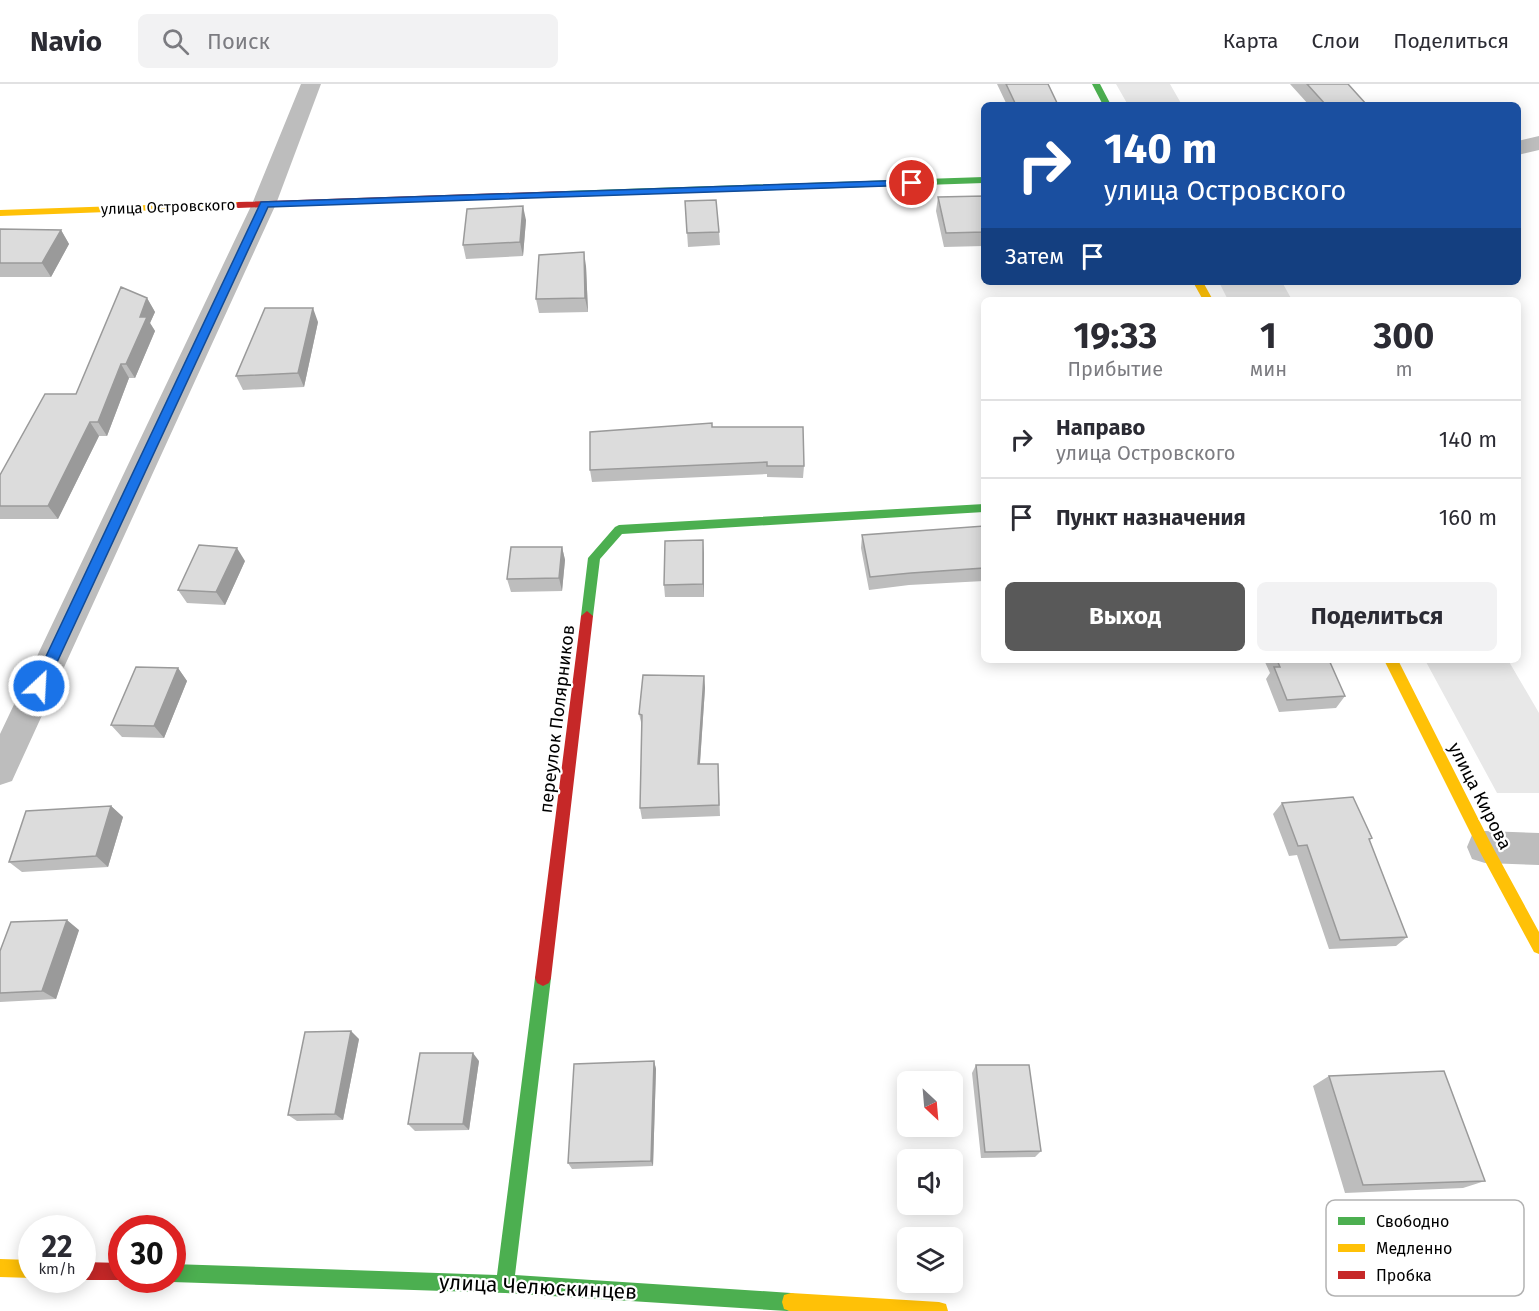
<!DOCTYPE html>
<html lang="ru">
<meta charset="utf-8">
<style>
:root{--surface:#fff;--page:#f2f2f3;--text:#2b2b33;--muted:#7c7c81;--line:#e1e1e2;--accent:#595959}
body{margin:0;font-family:"Fira Sans",sans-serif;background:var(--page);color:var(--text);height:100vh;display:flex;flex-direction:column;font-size:22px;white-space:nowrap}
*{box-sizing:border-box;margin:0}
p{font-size:20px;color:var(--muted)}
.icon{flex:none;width:33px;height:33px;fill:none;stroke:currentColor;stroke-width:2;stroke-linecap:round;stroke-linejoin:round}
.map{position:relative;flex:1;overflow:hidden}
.side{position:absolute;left:981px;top:213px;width:540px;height:366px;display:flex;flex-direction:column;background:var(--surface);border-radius:9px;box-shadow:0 3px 15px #0003}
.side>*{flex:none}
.banner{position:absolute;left:981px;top:18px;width:540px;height:183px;border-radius:9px;box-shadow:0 3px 15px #0003;background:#1a4fa0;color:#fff;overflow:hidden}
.needle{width:39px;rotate:154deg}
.fabs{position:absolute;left:897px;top:987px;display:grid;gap:12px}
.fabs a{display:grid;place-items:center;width:66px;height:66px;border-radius:9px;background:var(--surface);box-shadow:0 3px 15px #0003;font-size:30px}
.speed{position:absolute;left:18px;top:1131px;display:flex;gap:12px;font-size:30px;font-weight:700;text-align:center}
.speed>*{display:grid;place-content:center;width:78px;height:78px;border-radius:50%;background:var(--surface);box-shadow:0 3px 15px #0003;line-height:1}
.speed small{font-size:15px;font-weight:400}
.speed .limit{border:9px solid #d22;background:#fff;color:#111}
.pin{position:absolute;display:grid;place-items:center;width:51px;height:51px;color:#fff;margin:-26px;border:3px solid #fff;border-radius:50%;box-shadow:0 2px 6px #0007}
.me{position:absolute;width:66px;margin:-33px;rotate:25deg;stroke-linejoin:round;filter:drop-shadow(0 0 4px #0008)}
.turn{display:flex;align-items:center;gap:21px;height:126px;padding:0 24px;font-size:27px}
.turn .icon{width:78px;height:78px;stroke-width:2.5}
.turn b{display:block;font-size:42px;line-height:51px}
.then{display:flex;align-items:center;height:57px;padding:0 24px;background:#0003;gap:12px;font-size:22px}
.eta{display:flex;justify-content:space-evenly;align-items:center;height:102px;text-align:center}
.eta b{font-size:36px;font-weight:700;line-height:42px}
.button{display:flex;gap:12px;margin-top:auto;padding:12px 24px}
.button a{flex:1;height:69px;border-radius:9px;background:var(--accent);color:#fff;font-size:24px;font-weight:700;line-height:69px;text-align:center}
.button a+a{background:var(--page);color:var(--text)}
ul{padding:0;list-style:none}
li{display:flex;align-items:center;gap:18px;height:78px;padding:0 24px;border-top:2px solid var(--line)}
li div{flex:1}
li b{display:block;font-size:22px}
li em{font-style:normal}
header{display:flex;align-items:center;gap:36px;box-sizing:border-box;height:84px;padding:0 30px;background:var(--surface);border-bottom:2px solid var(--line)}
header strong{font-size:28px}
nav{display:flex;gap:33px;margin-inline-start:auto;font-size:21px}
.search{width:420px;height:54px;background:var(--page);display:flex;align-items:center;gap:15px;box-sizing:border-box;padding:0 21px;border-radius:9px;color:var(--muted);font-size:22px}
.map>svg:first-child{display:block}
.green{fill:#e8e8e8}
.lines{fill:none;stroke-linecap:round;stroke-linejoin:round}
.street{fill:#bdbdbd;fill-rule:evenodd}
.fast{fill:#4caf50;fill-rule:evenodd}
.slow{fill:#ffc107;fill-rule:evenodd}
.jam{fill:#c62828;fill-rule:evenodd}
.wall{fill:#bdbdbd}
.shaded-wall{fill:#9a9a9a}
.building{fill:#dcdcdc;stroke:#9a9a9a;stroke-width:1.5}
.route{fill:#1a73e8;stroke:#114b97;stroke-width:1.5}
.labels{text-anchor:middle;stroke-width:4.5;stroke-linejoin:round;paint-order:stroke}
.far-street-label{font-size:15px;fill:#000;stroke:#fff}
.street-label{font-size:18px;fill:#000;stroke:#fff}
.near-street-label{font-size:21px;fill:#000;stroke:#fff}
.key{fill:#fff;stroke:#b2b2b2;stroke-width:1.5}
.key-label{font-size:16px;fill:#000}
</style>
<header>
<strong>Navio</strong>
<div class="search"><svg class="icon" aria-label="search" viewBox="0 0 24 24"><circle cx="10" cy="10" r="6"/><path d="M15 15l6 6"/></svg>Поиск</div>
<nav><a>Карта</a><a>Слои</a><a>Поделиться</a></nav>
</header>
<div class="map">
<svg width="1539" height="1227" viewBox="0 0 1539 1227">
<rect width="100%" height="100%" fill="#fff"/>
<!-- green -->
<path class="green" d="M1116,0H1170L1182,21H1128Z
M1219,198H1282L1292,216H1228Z
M1425,576H1508L1539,629V709H1497Z"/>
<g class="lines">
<!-- street -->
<path class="street" d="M301,0H321L276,120L17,686L12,697L0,701V650L252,120Z
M1539,52V66L1518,71V57Z
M1485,747L1539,749V781L1485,779L1472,775L1467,763L1472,751Z"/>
<!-- fast -->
<path class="fast" d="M1092,0H1100L1111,21H1103Z
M984,93V99L565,113L560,110L565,107Z
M984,420V428L622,450L600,475L593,532L587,537L581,532L588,474L615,443L619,441Z
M543,886L549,889L551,894L515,1191L791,1209L798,1211L800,1218L798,1225L787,1227L505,1209L172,1198L166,1196H172V1180L497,1191L535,894L537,889Z"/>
<!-- slow -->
<path class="slow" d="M238,118L241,119V123L0,132V126Z
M1193,198H1203L1213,216H1203Z
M1384,576H1398L1490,758L1539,848V870L1534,868L1480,768Z
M0,1175L32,1176V1194L0,1193Z
M791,1209L939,1218L946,1220L948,1227H790L784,1225L782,1218L784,1211Z"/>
<!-- jam -->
<path class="jam" d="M565,107L570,110L568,112L238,124L233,121L238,118Z
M587,527L593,532L551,894L549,899L543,902L537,899L535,894L581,532Z
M82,1178L122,1179V1196H126H82Z"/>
</g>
<!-- wall -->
<path class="wall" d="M997,0H1048L1058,21H1007Z
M1290,0H1348L1367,21H1309Z
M984,112V162L944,163L936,127L938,113Z
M685,117L719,148L720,161L688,163Z
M526,136L523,172L466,175L463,161Z
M0,145L61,146L69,160L51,193H0Z
M586,182L588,228L539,229L536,215Z
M147,214L155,228L150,239L155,247L135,294H129L107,352H99L58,435H0V391L76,310Z
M318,238L304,303L243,306L236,292Z
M712,343L804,382L803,394L767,393V390L592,398L590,386Z
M984,442V497L909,501L869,506L861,464L862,451Z
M562,463L565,476L562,507L511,508L507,495Z
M704,469V513H665L664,501Z
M245,477L225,521L187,519L178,506Z
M1264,576H1329L1345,612L1336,624L1279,628L1266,595L1270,589Z
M178,584L187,597L164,654L122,653L111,641Z
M704,592L705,604L700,680H718L720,732L642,735L640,724L642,642L639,630Z
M1282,719L1372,754L1369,757L1407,853L1396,862L1329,865L1297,771L1289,772L1273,730Z
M111,722L123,733L108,783L22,788L9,778Z
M79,846L56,915L0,918V867Z
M359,955L343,1036L297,1037L288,1031Z
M479,977L469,1046L415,1047L408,1040Z
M654,977L656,985L653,1082L572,1085L568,1079Z
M976,981L1041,1067L1035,1073L981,1074L972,989Z
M1329,992L1485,1097L1463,1104L1345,1109L1313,1002Z"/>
<!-- shaded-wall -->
<path class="shaded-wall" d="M523,122L526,136L523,172L520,158Z
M61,146L69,160L51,193L42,179Z
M584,168L586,182L588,228L585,214Z
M147,214L155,228L150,239L155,247L135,294L126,280L140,233Z
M313,224L318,238L304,303L298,289Z
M121,280L129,294L107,352L98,338Z
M90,338L99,352L58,435L48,422Z
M703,456L704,469V513L703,500Z
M562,463L565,476L562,507L559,494Z
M237,464L245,477L225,521L216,508Z
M178,584L187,597L164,654L154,642Z
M704,592L705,604L699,692L698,680Z
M111,722L123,733L108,783L96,772Z
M67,836L79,846L56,915L42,907Z
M351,947L359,955L343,1036L335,1030Z
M473,969L479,977L469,1046L463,1040Z
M654,977L656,985L653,1082L651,1077Z"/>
<!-- building -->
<path class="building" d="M1006,0H1048L1058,21H1016Z
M1307,0H1348L1367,21H1326Z
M984,112V148L946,149L938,113Z
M716,116L719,148L687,149L685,117Z
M523,122L520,158L463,161L467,125Z
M0,145L61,146L42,179H0Z
M584,168L585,214L536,215L539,171Z
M121,203L147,214L140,233H147L126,280H121L98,338H90L48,422H0V391L45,310H76Z
M265,224H313L298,289L236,292Z
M712,339V343H803L804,382H767V378L590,386V348Z
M984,442V484L911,489L870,493L862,451Z
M703,456V500L664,501L665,457Z
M199,461L237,464L216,508L178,506Z
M511,463H562L559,494L507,495Z
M1277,576H1329L1345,612L1287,616L1274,583H1280Z
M136,583L178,584L154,642L111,641Z
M643,591L704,592L698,680H718L719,721L640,724L642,631L639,630Z
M1353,713L1372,754L1369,755L1407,853L1340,856L1307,761L1298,762L1282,719Z
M111,722L96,772L9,778L26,727Z
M67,836L42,907L0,909V867L11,838Z
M351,947L335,1030L288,1031L305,948Z
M420,969H473L463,1040H408Z
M654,977L651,1077L568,1079L574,980Z
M976,981H1029L1041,1067L985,1068Z
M1444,987L1485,1097L1363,1101L1329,992Z"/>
<!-- route -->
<path class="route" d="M912,96L917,99L915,101L268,123L46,602L39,608L34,606L32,602L261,118Z"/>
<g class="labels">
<!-- far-street labels -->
<g class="far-street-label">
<text transform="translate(168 123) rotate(-2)" y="5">улица Островского</text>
</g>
<!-- street labels -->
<g class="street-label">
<text transform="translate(557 635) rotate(-83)" y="6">переулок Полярников</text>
<text transform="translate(1480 712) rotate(63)" y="6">улица Кирова</text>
</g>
<!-- near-street labels -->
<g class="near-street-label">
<text transform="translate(538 1203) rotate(3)" y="7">улица Челюскинцев</text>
</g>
</g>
<!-- legend -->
<rect x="1326" y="1116" width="198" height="96" rx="9" class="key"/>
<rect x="1338" y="1133" width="27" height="8" fill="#4caf50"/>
<rect x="1338" y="1160" width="27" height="8" fill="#ffc107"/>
<rect x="1338" y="1187" width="27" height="8" fill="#c62828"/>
<g class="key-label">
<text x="1376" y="1143">Свободно</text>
<text x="1376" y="1170">Медленно</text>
<text x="1376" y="1197">Пробка</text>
</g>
</svg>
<div class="fabs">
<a><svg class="needle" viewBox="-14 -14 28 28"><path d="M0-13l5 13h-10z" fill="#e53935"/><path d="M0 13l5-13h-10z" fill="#7c7c81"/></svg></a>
<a><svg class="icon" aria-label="sound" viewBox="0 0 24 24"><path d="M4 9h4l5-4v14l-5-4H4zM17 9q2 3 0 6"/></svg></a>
<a><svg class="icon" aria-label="layers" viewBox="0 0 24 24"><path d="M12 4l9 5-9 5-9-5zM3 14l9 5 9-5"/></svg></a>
</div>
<div class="speed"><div>22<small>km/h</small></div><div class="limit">30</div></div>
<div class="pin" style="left:912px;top:99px;background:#d93025"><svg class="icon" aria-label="arrive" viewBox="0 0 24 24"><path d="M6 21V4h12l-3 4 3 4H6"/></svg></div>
<svg class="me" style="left:39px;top:602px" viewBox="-20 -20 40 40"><circle r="17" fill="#1a73e8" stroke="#fff" stroke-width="3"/><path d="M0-11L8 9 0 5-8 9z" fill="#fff"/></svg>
<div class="banner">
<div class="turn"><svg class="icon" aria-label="right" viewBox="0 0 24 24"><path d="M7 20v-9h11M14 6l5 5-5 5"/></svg><div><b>140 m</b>улица Островского</div></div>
<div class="then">Затем<svg class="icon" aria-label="arrive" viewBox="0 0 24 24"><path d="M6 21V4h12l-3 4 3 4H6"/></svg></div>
</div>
<section class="side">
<div class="eta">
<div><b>19:33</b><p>Прибытие</p></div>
<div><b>1</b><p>мин</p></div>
<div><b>300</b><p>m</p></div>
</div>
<ul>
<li><svg class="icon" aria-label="right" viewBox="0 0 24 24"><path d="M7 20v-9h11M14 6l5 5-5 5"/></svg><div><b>Направо</b><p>улица Островского</p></div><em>140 m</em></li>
<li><svg class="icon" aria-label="arrive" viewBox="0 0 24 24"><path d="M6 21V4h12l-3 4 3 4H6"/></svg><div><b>Пункт назначения</b></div><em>160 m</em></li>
</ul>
<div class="button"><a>Выход</a><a>Поделиться</a></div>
</section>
</div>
